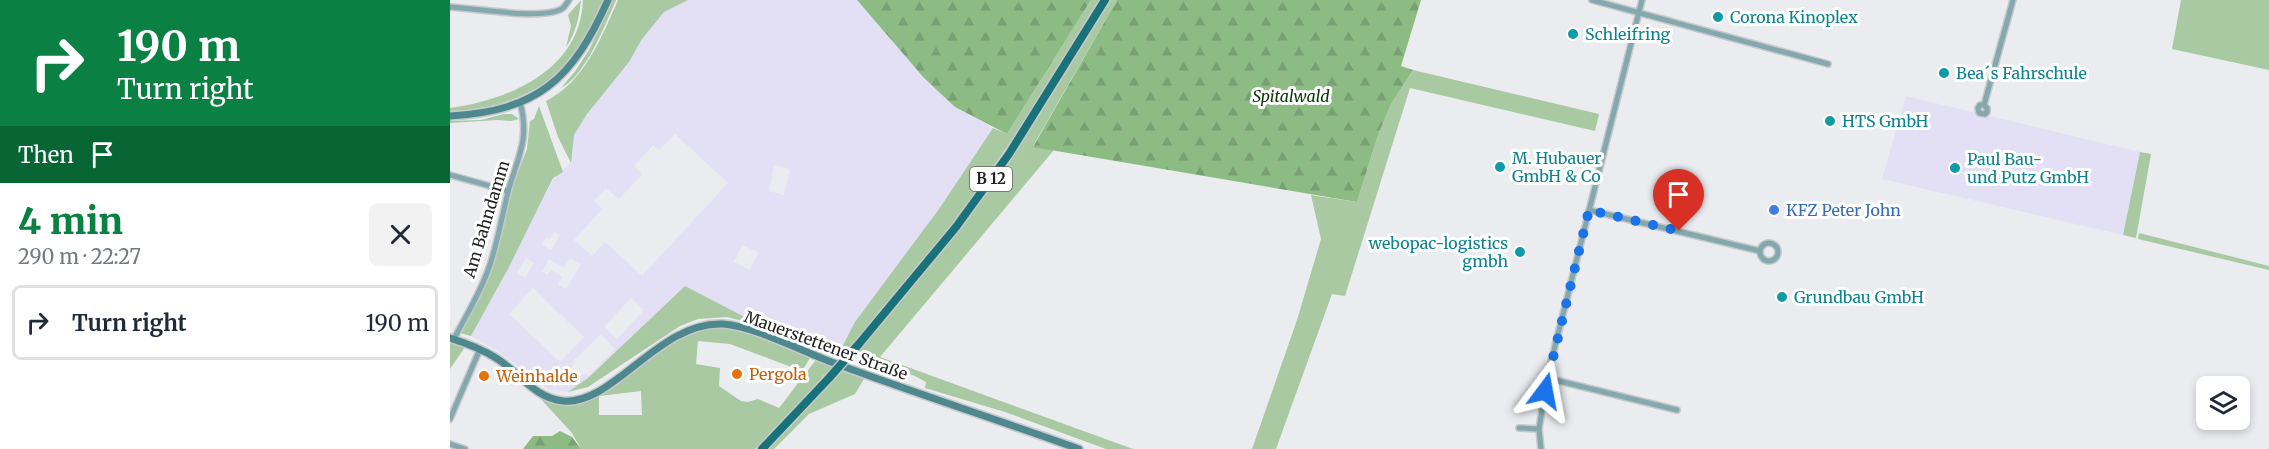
<!DOCTYPE html>
<meta charset="utf-8">
<style>
:root{--surface:#fff;--page:#f2f2f3;--text:#1f2937;--muted:#747a83;--line:#e0e1e3;--accent:#0b8043}
body{margin:0;font-family:Merriweather,serif;background:var(--page);color:var(--text);height:100vh;display:flex;flex-direction:column;font-size:22px;white-space:nowrap}
*{box-sizing:border-box;margin:0}
p{font-size:20px;color:var(--muted)}
.icon{flex:none;width:33px;height:33px;fill:none;stroke:currentColor;stroke-width:2;stroke-linecap:round;stroke-linejoin:round}
.map{position:relative;flex:1;overflow:hidden}
.side{display:flex;flex-direction:column;background:var(--surface);width:450px}
.side>*{flex:none}
.guide{background:#0b8043;color:#fff;overflow:hidden}
.tools{position:absolute;left:1746px;top:376px;display:grid;gap:12px}
.tools a{display:grid;place-items:center;width:54px;height:54px;border-radius:9px;background:var(--surface);box-shadow:0 3px 9px #0003;font-size:30px}
.pin{position:absolute;display:grid;place-items:center;width:51px;height:51px;color:#fff;margin:-62px -26px;border-radius:50% 50% 50% 0;rotate:-45deg;box-shadow:0 0 6px #0007}
.pin .icon{rotate:45deg}
.me{position:absolute;width:66px;margin:-33px;rotate:13deg;stroke-linejoin:round;filter:drop-shadow(0 0 4px #0008)}
.turn{display:flex;align-items:center;gap:21px;height:126px;padding:0 18px;font-size:27px}
.turn .icon{width:78px;height:78px;stroke-width:2.5}
.turn b{display:block;font-size:42px;line-height:51px}
.then{display:flex;align-items:center;height:57px;padding:0 18px;background:#0003;gap:12px;font-size:22px}
.round{display:grid;place-items:center;flex:none;width:63px;height:63px;border-radius:9px;background:var(--page)}
.overview{display:flex;align-items:center;justify-content:space-between;height:102px;padding:0 18px}
h1{font-size:36px;font-weight:800;line-height:45px;color:var(--accent)}
ul{padding:0;list-style:none}
li{display:flex;align-items:center;gap:18px;height:75px;margin:0 12px 9px;padding:0 6px;border:3px solid var(--line);border-radius:9px}
li div{flex:1}
li b{display:block;font-size:22px}
li em{font-style:normal}
main{display:flex;flex:1;min-height:0}
.map>svg:first-child{display:block}
.commercial{fill:#e3dff5;fill-rule:evenodd}
.green{fill:#a9c9a3;fill-rule:evenodd}
.forest{fill:url(#forest-firs)}
.lines{fill:none;stroke-linecap:round;stroke-linejoin:round}
.street-casing{stroke:#c6c8ca;stroke-width:8}
.secondary-casing{stroke:#c6c8ca;stroke-width:10}
.primary-casing{stroke:#c6c8ca;stroke-width:11}
.street{stroke:#83a9ae;stroke-width:5}
.secondary{stroke:#4d888f;stroke-width:7}
.primary{stroke:#197179;stroke-width:8}
.primary-bridge-casing{stroke:#c6c8ca;stroke-width:11;stroke-linecap:butt}
.primary-bridge{stroke:#197179;stroke-width:8}
.route{stroke:#1a73e8;stroke-width:10;stroke-dasharray:0 18}
.culture-dot{fill:#0f9aa8;stroke:#fff;stroke-width:2}
.shop-dot{fill:#3f7fe0;stroke:#fff;stroke-width:2}
.food-dot{fill:#e8710a;stroke:#fff;stroke-width:2}
.labels{text-anchor:middle;stroke-width:6;stroke-linejoin:round;paint-order:stroke}
.shield{fill:#fff;stroke:#656566;stroke-width:1.5}
.shield-label{font-size:15px;font-weight:bold;fill:#232324}
.culture-label{font-size:16px;fill:#0d838f;stroke:#fff;text-anchor:start}
.park-label{font-size:16px;font-style:italic;fill:#053600;stroke:#fff}
.shop-label{font-size:16px;fill:#366cbe;stroke:#fff;text-anchor:start}
.street-label{font-size:16px;fill:#232324;stroke:#fff}
.food-label{font-size:16px;fill:#c56008;stroke:#fff;text-anchor:start}
</style>
<main>
<section class="side">
<div class="guide">
<div class="turn"><svg class="icon" aria-label="right" viewBox="0 0 24 24"><path d="M7 20v-9h11M14 6l5 5-5 5"/></svg><div><b>190 m</b>Turn right</div></div>
<div class="then">Then<svg class="icon" aria-label="arrive" viewBox="0 0 24 24"><path d="M6 21V4h12l-3 4 3 4H6"/></svg></div>
</div>
<div class="overview"><div><h1>4 min</h1><p>290 m · 22:27</p></div><a class="round"><svg class="icon" aria-label="close" viewBox="0 0 24 24"><path d="M6 6l12 12M18 6L6 18"/></svg></a></div>
<ul>
<li><svg class="icon" aria-label="right" viewBox="0 0 24 24"><path d="M7 20v-9h11M14 6l5 5-5 5"/></svg><div><b>Turn right</b></div><em>190 m</em></li>
</ul>
</section>
<div class="map">
<svg width="1819" height="449" viewBox="0 0 1819 449">
<defs>
<pattern id="forest-firs" width="22" height="20" patternUnits="userSpaceOnUse" patternTransform="scale(1.5)"><rect width="22" height="20" fill="#8cbb84"/><path d="M5 1l3.5 6h-7zM16 11l3.5 6h-7z" fill="#78a072"/></pattern>
</defs>
<rect width="100%" height="100%" fill="#eaecef"/>
<!-- commercial -->
<path class="commercial" d="M238,0H407L474,78L505,107L543,128L489,209L386,356L311,326L235,286L138,378L118,392L98,389L45,349L21,336L59,267L104,178L121,163L124,135L137,114L179,62L192,39L214,12ZM225,134L278,183L192,276L155,242L142,256L124,240L152,209L144,201L156,188L169,199L192,174L184,166L203,145L209,150ZM324,165L340,169L334,195L319,191ZM104,232L110,235L101,250L92,244L96,237L100,239ZM292,245L308,252L300,270L284,262ZM76,258L84,263L75,278L67,273ZM120,258L131,264L116,289L108,284L112,277L101,270L97,275L92,272L99,259L114,268ZM83,288L134,337L110,362L59,314ZM181,298L194,310L167,339L154,327ZM151,334L165,349L138,376L134,373L119,387L116,384L111,388L108,384L105,387L103,385L125,363L123,361Z
M1456,96L1690,152L1673,235L1432,179Z"/>
<!-- green -->
<path class="green" d="M131,0C129,17 126,33 116,47L121,26L118,15Z
M133,0H153C143,21 134,42 120,60C93,94 42,111 0,111V108C60,100 131,69 133,0Z
M163,0H166C155,25 136,75 111,88L126,70L139,50Z
M168,0H238L214,12L192,39L179,62L137,114L124,135L121,163L108,137L96,101C135,81 151,38 168,0Z
M641,0H650L598,87L503,225L561,156L604,91L658,0H667L583,146L604,150L430,357L683,449H656L555,412L475,388L476,382L465,376L390,351L405,322L489,209L543,128L557,134Z
M1731,0H1819V70L1722,49Z
M963,70L1149,114L1145,131L960,88L895,296L882,294L826,449H802L847,320L871,239L861,195L907,202L928,135L941,104Z
M89,106L113,172L103,178L59,267L21,336L10,333L29,296L60,192L77,149L80,121L84,119Z
M54,114H62L69,119L61,121L48,120L0,123V121L31,120Z
M1690,152L1701,154L1686,238L1673,235Z
M1689,233L1819,266V270L1688,239Z
M235,286L312,326L277,317L248,319L230,326L138,387L118,392L138,378Z
M273,326L305,336L360,358L352,371L280,344L248,341L246,364L270,368L269,386L291,401L298,402L308,399L329,408L365,361L414,379L405,394L359,414L324,449H315L384,379L374,375L348,405L305,449H131L122,433L88,396C103,402 117,405 132,401L232,336L247,330ZM191,391L192,415H149V396Z
M1,342L15,347L0,369V344Z"/>
<!-- forest -->
<path class="forest" d="M407,0H641L557,134L505,107L474,78Z
M667,0H971L951,66L963,70L941,104L928,135L907,202L583,147Z
M110,431L122,437L131,449H73L83,436H102Z"/>
<g class="lines">
<!-- street casing -->
<g class="street-casing">
<path id="street" d="M1142,0L1378,64
M0,7C23,8 95,21 113,8C115,6 117,3 119,0
M1534,105H1530L1528,108L1529,113L1535,114L1537,112V108L1534,105L1563,0
M0,175L58,191
M1139,210L1310,251
M1310 252a9 9 0 1 1 18 0a9 9 0 1 1-18 0Z
M4,339C18,312 35,285 43,255C49,234 53,213 58,192C68,156 80,140 70,102
M1097,378L1227,410
M0,419L30,349
M1069,428L1089,429
M0,444L15,449
M1091,449L1089,429L1097,378L1192,0"/>
</g>
<!-- secondary casing -->
<g class="secondary-casing">
<path id="secondary" d="M0,116C89,111 123,78 158,0
M0,338C16,343 32,349 46,358C69,372 84,398 113,401C163,406 209,321 273,324C304,326 354,352 384,363C465,393 548,420 629,449"/>
</g>
<!-- primary casing -->
<g class="primary-casing">
<path id="primary" d="M408,345L506,227L559,154L655,0
M312,449L380,377"/>
</g>
<!-- street -->
<use href="#street" class="street"/>
<!-- secondary -->
<use href="#secondary" class="secondary"/>
<!-- primary -->
<use href="#primary" class="primary"/>
<!-- primary-bridge casing -->
<g class="primary-bridge-casing">
<path id="primary-bridge" d="M380,377L408,345"/>
</g>
<!-- primary-bridge -->
<use href="#primary-bridge" class="primary-bridge"/>
</g>
<g class="lines">
<!-- route -->
<path class="route" d="M1095,391L1139,210L1229,231"/>
</g>
<!-- markers -->
<g class="culture-dot">
<circle cx="1268" cy="17" r="6"/>
<circle cx="1123" cy="34" r="6"/>
<circle cx="1494" cy="73" r="6"/>
<circle cx="1380" cy="121" r="6"/>
<circle cx="1050" cy="167" r="6"/>
<circle cx="1505" cy="168" r="6"/>
<circle cx="1070" cy="252" r="6"/>
<circle cx="1332" cy="297" r="6"/>
</g>
<circle class="shop-dot" cx="1324" cy="210" r="6"/>
<g class="food-dot">
<circle cx="287" cy="374" r="6"/>
<circle cx="34" cy="376" r="6"/>
</g>
<g class="labels">
<!-- shield labels -->
<rect class="shield" x="520" y="167" width="42" height="24" rx="4.5"/>
<g class="shield-label">
<text x="541" y="184">B 12</text>
</g>
<!-- culture labels -->
<g class="culture-label">
<text x="1280" y="23">Corona Kinoplex</text>
<text x="1135" y="40">Schleifring</text>
<text x="1506" y="79">Bea´s Fahrschule</text>
<text x="1392" y="127">HTS GmbH</text>
<text x="1062" y="164">M. Hubauer<tspan x="1062" dy="18">GmbH &amp; Co</tspan></text>
<text x="1517" y="165">Paul Bau-<tspan x="1517" dy="18">und Putz GmbH</tspan></text>
<text x="1058" y="249" text-anchor="end">webopac-logistics<tspan x="1058" dy="18">gmbh</tspan></text>
<text x="1344" y="303">Grundbau GmbH</text>
</g>
<!-- park labels -->
<g class="park-label">
<text x="841" y="102">Spitalwald</text>
</g>
<!-- shop labels -->
<g class="shop-label">
<text x="1336" y="216">KFZ Peter John</text>
</g>
<!-- street labels -->
<g class="street-label">
<text transform="translate(36 219) rotate(-73)" y="6">Am Bahndamm</text>
<text transform="translate(376 345) rotate(20)" y="6">Mauerstettener Straße</text>
</g>
<!-- food labels -->
<g class="food-label">
<text x="299" y="380">Pergola</text>
<text x="46" y="382">Weinhalde</text>
</g>
</g>
</svg>
<div class="tools">
<a><svg class="icon" aria-label="layers" viewBox="0 0 24 24"><path d="M12 4l9 5-9 5-9-5zM3 14l9 5 9-5"/></svg></a>
</div>
<div class="pin" style="left:1229px;top:231px;background:#d93025"><svg class="icon" aria-label="arrive" viewBox="0 0 24 24"><path d="M6 21V4h12l-3 4 3 4H6"/></svg></div>
<svg class="me" style="left:1095px;top:391px" viewBox="-20 -20 40 40"><path d="M0-17L14 15 0 8-14 15z" fill="#1a73e8" stroke="#fff" stroke-width="4"/></svg>
</div>
</main>
